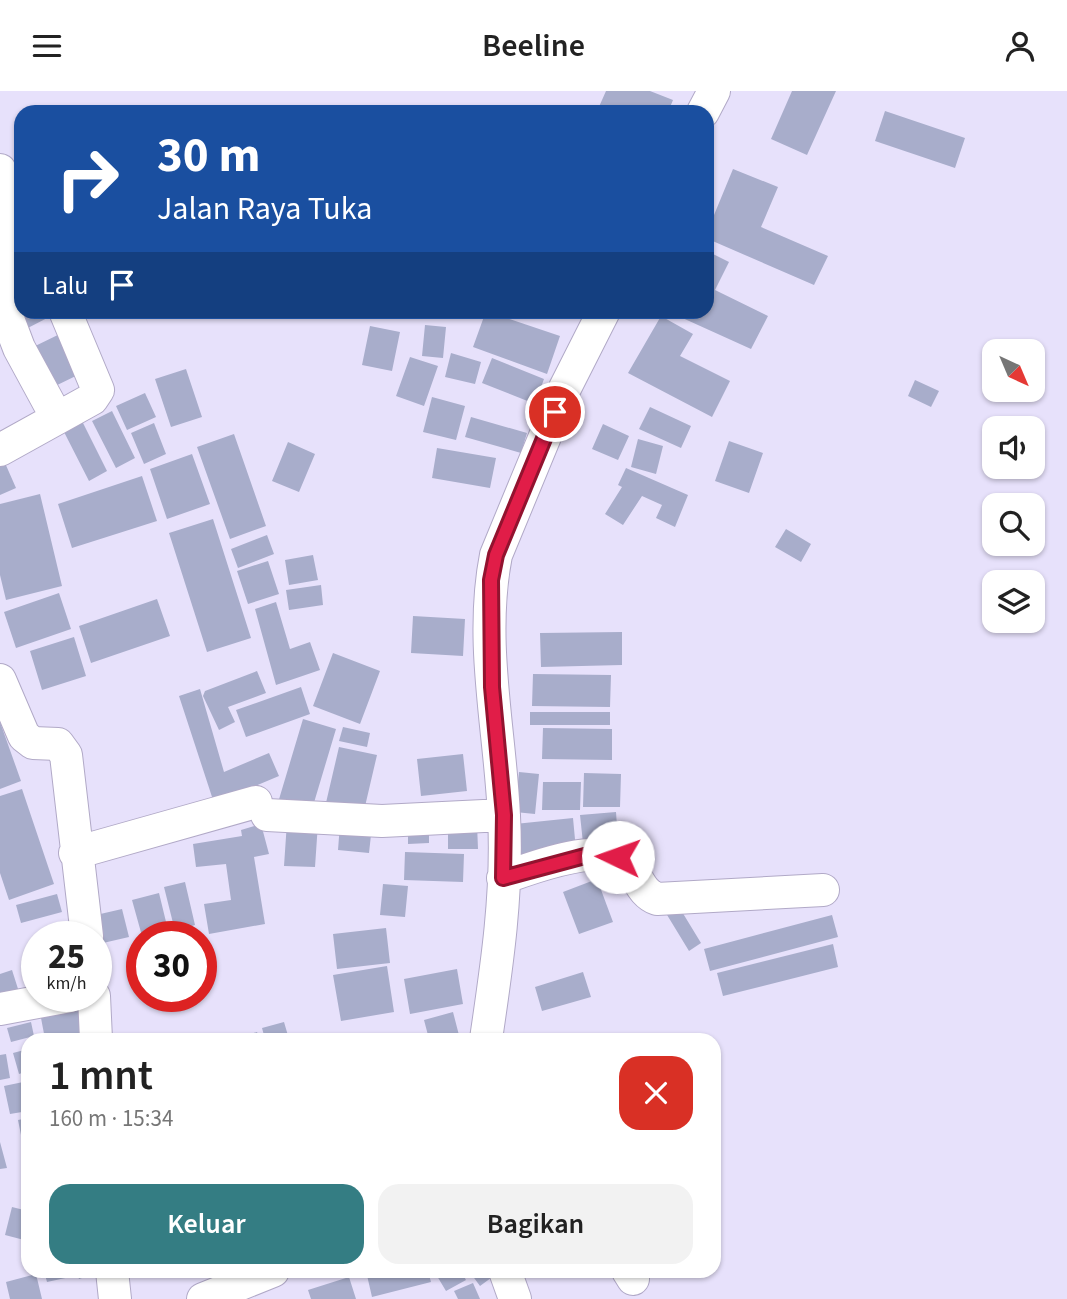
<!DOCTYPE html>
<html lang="id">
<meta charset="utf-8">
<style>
:root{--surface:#fff;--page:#f2f2f2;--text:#222;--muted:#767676;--accent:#347d83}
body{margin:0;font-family:"Source Sans 3",sans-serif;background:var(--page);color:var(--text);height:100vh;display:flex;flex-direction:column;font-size:26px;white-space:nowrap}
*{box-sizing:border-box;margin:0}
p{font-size:23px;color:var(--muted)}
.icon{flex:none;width:38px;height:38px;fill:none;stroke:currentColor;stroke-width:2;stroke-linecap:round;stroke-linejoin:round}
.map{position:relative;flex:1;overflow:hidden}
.details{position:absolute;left:21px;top:942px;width:700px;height:245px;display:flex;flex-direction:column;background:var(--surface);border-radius:21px;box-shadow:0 2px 5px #0004}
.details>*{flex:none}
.hud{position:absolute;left:14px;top:14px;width:700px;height:214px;border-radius:21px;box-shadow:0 2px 5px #0004;background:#1a4fa0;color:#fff;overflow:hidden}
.needle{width:46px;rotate:136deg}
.controls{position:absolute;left:982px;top:248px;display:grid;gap:14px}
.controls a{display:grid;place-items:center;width:63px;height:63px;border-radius:14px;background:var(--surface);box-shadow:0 2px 5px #0004;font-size:35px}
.speed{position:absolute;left:21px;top:830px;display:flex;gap:14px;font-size:35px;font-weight:700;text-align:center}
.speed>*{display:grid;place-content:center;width:91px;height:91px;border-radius:50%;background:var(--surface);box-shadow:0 2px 5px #0004;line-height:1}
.speed small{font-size:18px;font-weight:400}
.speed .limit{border:10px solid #d22;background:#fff;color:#111}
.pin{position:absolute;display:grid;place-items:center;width:60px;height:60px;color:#fff;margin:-30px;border:4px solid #fff;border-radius:50%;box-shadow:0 2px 7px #0007}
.me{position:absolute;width:77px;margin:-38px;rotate:273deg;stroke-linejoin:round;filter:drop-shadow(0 0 5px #0008)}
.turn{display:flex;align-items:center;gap:24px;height:147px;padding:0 28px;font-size:32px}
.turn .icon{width:91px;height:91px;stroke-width:2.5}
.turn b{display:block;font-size:49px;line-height:60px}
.then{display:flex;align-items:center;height:66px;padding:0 28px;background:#0003;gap:14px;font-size:26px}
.round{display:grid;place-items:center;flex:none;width:74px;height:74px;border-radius:21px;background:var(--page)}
.overview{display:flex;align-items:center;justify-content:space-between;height:119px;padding:0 28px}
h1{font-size:42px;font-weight:600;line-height:52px}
.button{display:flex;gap:14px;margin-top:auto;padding:14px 28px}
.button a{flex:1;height:80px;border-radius:21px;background:var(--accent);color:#fff;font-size:28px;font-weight:600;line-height:80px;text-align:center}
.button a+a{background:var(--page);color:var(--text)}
header{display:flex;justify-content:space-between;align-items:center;height:91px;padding:0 28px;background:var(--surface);font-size:32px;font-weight:600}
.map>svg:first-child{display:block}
.building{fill:#a8adcb}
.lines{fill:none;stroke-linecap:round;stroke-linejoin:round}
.minor-casing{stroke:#b1a9c7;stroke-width:34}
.minor{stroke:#fff;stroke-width:32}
.route-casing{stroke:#92132f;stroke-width:18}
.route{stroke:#e11d48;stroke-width:12}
</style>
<header><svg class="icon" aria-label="menu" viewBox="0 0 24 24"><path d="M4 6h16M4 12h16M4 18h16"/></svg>Beeline<svg class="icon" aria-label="person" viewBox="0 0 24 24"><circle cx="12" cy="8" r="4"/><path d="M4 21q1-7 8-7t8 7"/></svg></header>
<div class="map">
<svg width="1067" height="1208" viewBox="0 0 1067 1208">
<rect width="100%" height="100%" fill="#e7e1fb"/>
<!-- building -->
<path class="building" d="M606,0H650L673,9L668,21H605L598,18Z
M792,0H836L807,64L771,48Z
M885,20L965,47L955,77L875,50Z
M733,78L778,96L761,136L828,165L814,194L708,148L710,142L707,141Z
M707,160L729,171L715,199L768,225L751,258L667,220H707Z
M21,220H51L53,224L22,240Z
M486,220L560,245L547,283L473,256Z
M661,225L693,243L680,265L730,290L712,326L628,282Z
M425,234L446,236L443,267L422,265Z
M370,235L400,241L392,280L362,274Z
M66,240L86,280L47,299L27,259Z
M451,262L481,271L475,293L445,286Z
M410,266L438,275L424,315L396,305Z
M492,267L544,288L535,313L482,292Z
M186,278L202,326L171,336L155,288Z
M915,289L939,300L931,316L908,305Z
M145,302L156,326L127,339L116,315Z
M432,306L465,315L456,349L423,341Z
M650,316L691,335L681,357L639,338Z
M112,320L135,367L116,377L92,330Z
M471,326L527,342L521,362L465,346Z
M82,330L107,380L89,390L63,339Z
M154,332L166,363L144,373L131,342Z
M603,333L629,345L618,369L592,358Z
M234,343L266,435L230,448L197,356Z
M638,348L663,355L656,383L631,376Z
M729,350L763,362L749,402L715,390Z
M288,351L315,363L299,401L272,390Z
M437,357L496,367L490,397L432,387Z
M192,363L210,413L167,428L150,378Z
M5,372L16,397L0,404V375Z
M626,377L688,404L675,436L656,427L662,414L642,405L623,434L605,423L622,396L618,394Z
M142,385L157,430L72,457L58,413Z
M40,403L62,495L6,509L0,484V413Z
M213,428L251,547L207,561L169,442Z
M786,438L811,453L801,471L775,456Z
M267,444L274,463L238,477L231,458Z
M313,464L318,489L289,494L285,469Z
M268,470L279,503L248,513L237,480Z
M321,494L323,514L289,519L286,499Z
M59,502L71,538L16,557L4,521Z
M157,508L170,545L91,572L79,535Z
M276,511L290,558L310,551L320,579L276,594L255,518Z
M413,525L465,528L463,565L411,562Z
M622,541V574L541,576L540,542Z
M74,546L86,585L42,599L30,560Z
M333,562L380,580L360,633L313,615Z
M257,580L266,602L228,616L235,631L219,639L203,605L205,600Z
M533,583L611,584L610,616L532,615Z
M301,596L310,623L246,646L236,619Z
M200,598L224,681L269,662L279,685L214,712L179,605Z
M530,621H610V634H530Z
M303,628L336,638L310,725L277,715Z
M0,631L21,690L0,698Z
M343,636L370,642L367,656L339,650Z
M543,637L612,638V669L542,668Z
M339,656L377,664L363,724L325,716Z
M463,663L467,700L421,705L417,668Z
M519,681L539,683L535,723L515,721Z
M584,682L621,683L620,716H583Z
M543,691H581L580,719H542Z
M22,698L54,793L9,809L0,782V705Z
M616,721L618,749L583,752L580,724Z
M573,727L576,759L518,765L515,733Z
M287,731L318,732L315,776L284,775Z
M261,733L269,763L254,766L265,833L209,843L204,813L231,809L226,773L196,776L193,753L242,745L241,739Z
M340,733L372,735L369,762L338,759Z
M477,733L478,758H448V734Z
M408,738H429V752L408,753Z
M405,761L464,763L463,791L404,789Z
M597,788L613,831L579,843L563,801Z
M185,791L195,834L175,840L164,796Z
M383,793L408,795L405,826L380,824Z
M159,802L168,839L142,845L132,809Z
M57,803L62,821L21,832L16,814Z
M673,806L701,852L689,860L661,814Z
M122,818L129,846L103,852L96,824Z
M832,824L838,846L710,880L704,858Z
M386,837L390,872L337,878L333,843Z
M833,853L838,876L723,905L717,882Z
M30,866H37V895L31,896Z
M387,875L394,921L341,930L333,884Z
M457,878L463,913L410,923L404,888Z
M12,879L19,901L0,907V883Z
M583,881L591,906L542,920L535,896Z
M84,918L89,945L45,948L41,927Z
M453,921L460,948H429L424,929Z
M31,931L34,945L11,951L7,937Z
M284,931L289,948H265L262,937Z
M257,941L260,948H235Z
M28,958V980L19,983L13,962Z
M6,963L10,987L0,989V964Z
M28,990V1020L10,1023L4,995Z
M28,1027V1059H24L18,1029Z
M0,1051L7,1077L0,1078Z
M12,1116L28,1120V1150L5,1144Z
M44,1180H68L70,1186L47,1191Z
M76,1180H103L79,1188Z
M366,1180H428L431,1191L372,1206Z
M434,1180H461L466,1189L446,1200Z
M469,1180H492L495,1184L480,1195Z
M36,1183L42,1208H10L6,1191Z
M349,1186L356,1208H311L308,1199Z
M473,1192L480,1208H458L454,1200Z"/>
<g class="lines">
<!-- minor casing -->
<g class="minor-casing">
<path id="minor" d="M703,21L714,0
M0,79L13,154L6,200L7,225L19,257L57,327
M0,359L92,308L98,299L65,220
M0,589L24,645L33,652L58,653L66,664L87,845
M267,724L382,730L504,724
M75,762L256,711
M503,787C531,777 600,750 625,772C638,783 640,802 657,808L823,799
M94,905L96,948
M0,918L70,905
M486,948C497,874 508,800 504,725C500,638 479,551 496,464L565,297L604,220
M112,1180L115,1208
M505,1180L515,1208
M628,1180L633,1188
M203,1208L273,1180"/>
</g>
<!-- minor -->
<use href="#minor" class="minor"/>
</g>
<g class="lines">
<!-- route casing -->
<g class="route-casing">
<path id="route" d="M555,321L496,464L491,489L492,596L504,724L503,787L596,762L618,766"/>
</g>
<!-- route -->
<use href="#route" class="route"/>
</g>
</svg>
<div class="controls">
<a><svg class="needle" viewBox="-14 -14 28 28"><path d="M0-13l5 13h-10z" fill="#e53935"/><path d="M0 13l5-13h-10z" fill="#767676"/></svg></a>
<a><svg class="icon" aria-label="sound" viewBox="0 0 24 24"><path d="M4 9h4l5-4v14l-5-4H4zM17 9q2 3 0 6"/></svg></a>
<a><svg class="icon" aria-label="search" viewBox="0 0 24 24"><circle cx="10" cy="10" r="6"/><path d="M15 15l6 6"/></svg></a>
<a><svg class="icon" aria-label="layers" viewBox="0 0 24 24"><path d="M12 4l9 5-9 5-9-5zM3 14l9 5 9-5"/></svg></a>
</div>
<div class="speed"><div>25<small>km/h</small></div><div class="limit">30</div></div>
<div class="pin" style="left:555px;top:321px;background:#d93025"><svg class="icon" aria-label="arrive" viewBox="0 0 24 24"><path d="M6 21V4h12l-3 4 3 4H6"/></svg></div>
<svg class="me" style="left:618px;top:766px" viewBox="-20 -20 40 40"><circle r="19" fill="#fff"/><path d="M0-13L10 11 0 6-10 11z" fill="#e11d48"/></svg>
<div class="hud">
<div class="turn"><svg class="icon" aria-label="right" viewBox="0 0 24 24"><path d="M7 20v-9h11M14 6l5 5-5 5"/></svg><div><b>30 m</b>Jalan Raya Tuka</div></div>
<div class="then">Lalu<svg class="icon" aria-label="arrive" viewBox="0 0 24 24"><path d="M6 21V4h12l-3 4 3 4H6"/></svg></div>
</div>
<section class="details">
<div class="overview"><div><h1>1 mnt</h1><p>160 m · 15:34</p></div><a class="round" style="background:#d93025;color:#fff"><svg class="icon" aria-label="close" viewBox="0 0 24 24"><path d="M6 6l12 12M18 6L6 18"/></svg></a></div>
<div class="button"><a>Keluar</a><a>Bagikan</a></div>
</section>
</div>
